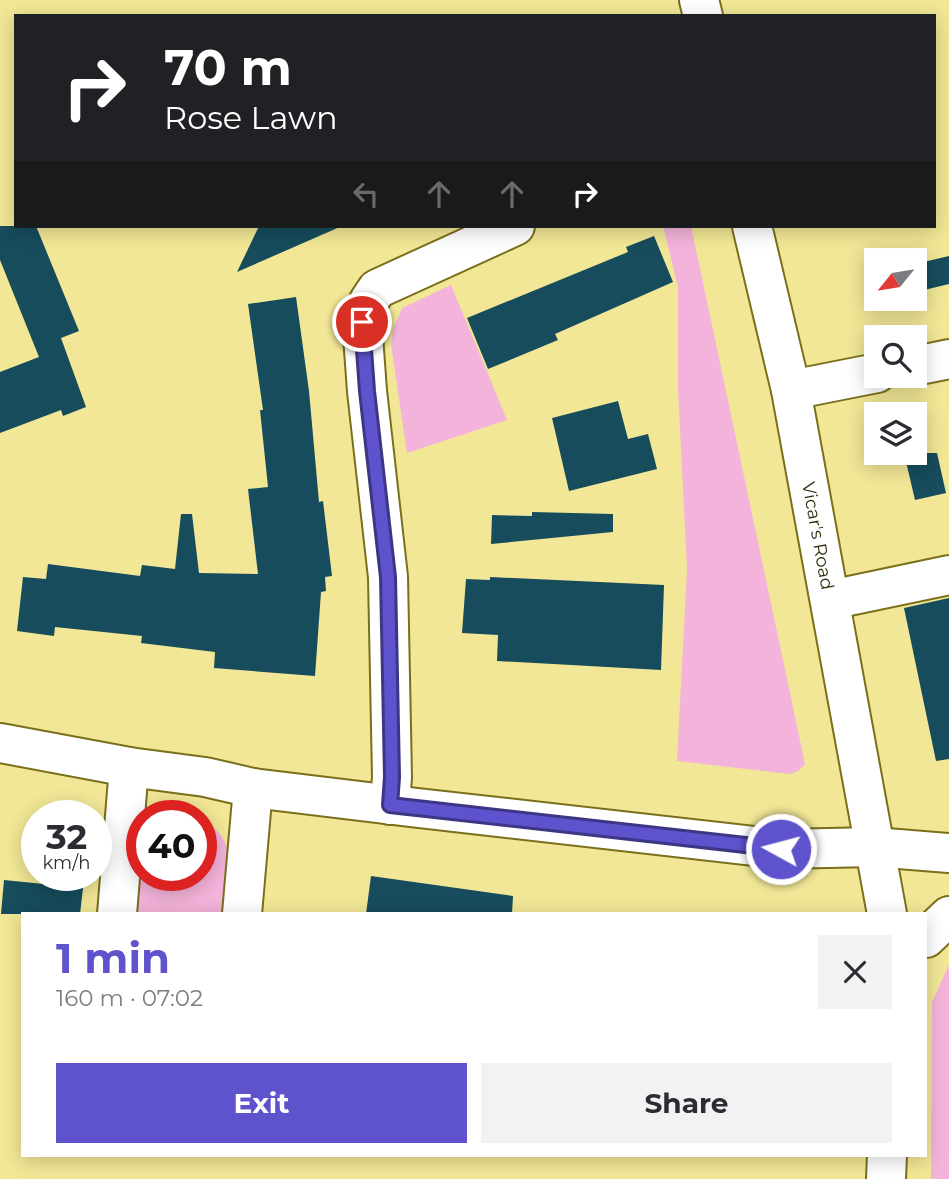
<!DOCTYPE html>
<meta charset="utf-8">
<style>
:root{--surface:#fff;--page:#f2f2f3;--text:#2b2b33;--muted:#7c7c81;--accent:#5e53cc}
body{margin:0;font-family:Montserrat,sans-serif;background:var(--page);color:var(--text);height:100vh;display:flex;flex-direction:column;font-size:26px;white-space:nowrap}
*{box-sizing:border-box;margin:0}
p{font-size:23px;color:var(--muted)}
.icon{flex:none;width:38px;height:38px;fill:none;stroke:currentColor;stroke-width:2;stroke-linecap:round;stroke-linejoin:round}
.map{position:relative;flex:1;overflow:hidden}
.panel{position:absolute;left:21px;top:912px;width:906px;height:245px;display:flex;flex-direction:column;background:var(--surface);border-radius:0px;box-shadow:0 4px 18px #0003}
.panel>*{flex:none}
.banner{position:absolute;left:14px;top:14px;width:922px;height:214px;border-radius:0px;box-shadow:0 4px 18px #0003;background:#202124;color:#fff;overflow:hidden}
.needle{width:46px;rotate:240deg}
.controls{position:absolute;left:864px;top:248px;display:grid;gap:14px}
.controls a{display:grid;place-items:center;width:63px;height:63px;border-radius:0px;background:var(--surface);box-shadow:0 4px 18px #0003;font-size:35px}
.speed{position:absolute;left:21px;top:800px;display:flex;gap:14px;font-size:35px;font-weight:700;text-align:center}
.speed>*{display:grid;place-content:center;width:91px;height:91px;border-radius:50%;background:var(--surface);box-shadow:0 4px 18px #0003;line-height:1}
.speed small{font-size:18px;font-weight:400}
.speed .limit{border:10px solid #d22;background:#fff;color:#111}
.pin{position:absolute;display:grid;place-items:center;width:60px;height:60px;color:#fff;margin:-30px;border:4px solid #fff;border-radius:50%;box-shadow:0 2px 7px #0007}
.me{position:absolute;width:77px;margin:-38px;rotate:277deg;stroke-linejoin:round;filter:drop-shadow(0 0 5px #0008)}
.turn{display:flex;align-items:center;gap:24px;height:147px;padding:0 35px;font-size:32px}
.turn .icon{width:91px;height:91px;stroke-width:2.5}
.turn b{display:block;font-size:49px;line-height:60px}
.lanes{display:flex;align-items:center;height:66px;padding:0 35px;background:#0003;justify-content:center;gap:35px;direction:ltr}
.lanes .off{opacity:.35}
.round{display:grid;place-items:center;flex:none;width:74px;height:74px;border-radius:0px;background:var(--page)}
.overview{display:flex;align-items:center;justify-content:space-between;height:119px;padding:0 35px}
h1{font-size:42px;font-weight:700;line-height:52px;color:var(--accent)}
.action{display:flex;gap:14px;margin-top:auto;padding:14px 35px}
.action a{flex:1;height:80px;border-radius:0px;background:var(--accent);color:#fff;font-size:28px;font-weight:700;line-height:80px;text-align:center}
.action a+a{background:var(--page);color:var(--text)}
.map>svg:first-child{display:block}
.green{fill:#f3b3da}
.building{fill:#164c5c}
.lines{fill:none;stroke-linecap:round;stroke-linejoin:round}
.minor-casing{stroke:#7a6f1a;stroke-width:42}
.minor{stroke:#fff;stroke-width:38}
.route-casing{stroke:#3d3685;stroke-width:18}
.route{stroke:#5e53cc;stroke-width:12}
.labels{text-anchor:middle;stroke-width:7;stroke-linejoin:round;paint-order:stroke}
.street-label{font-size:18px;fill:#322e0c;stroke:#f1e796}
</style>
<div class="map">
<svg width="949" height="1179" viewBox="0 0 949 1179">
<rect width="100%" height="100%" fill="#f1e796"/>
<!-- green -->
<path class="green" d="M663,226H691L805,764L798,771L790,774L677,761L687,569L678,390V287Z
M451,285L507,420L407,453L391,344L393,329L402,308Z
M201,821C241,836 229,881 226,913L130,914L142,838V875H201Z
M949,965V1179H931L932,1002Z"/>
<!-- building -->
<path class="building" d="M0,226H36L79,331L61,338L86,407L63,416L61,410L0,433V372L39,357L0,260Z
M259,226H342L237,272Z
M654,236L673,282L555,334L558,340L488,369L467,318L628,252L626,247Z
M949,256V284L920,291L915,264Z
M296,297L309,391L319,502L323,501L332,576L325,577L326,591L321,592L315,676L214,668L215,652L141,643L142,636L55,627L54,636L17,631L23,577L46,579L48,564L140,576L142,565L175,569L181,514H192L199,573L258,574L248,489L268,487L260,410H263L248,304Z
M618,401L628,439L648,434L657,469L569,491L552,418Z
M904,453H937L946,493L915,500Z
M532,512L613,514V532L491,544L492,515L532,516Z
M490,577L664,585L661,670L497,661L498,635L462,633L466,579L490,580Z
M949,598V759L936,761L904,608Z
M371,876L513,896L512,914H366Z
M4,880L83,888L80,914H1Z"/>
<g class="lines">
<!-- minor casing -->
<g class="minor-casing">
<g id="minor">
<path d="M699,0L703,16"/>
<path id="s1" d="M752,226L791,390L887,914"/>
<path d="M915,366L949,359"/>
<path d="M791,390L877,373"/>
<path d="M830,600L949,575"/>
<path d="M0,743L129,767L205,777L253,788L418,808L781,849L874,847L949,853"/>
<path d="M390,805L392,777L388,577L367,391L362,322L369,301L377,289L515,226"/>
<path d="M117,914L129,767"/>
<path d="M242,914L253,788"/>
<path d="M926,938L949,916"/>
<path d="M886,1179L887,1155"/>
</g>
</g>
<!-- minor -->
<use href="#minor" class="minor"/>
</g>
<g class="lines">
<!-- route casing -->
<g class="route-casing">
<path id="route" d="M362,322L367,391L388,577L392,777L390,805L781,849"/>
</g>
<!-- route -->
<use href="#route" class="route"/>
</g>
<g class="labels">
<!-- street labels -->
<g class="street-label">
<text dy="6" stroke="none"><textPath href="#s1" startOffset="317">Vicar's Road</textPath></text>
</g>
</g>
</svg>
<div class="controls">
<a><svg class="needle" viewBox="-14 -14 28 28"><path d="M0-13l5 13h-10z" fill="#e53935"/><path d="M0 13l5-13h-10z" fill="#7c7c81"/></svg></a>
<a><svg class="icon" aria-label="search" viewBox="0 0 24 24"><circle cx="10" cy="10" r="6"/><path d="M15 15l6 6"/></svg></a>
<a><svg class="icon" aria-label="layers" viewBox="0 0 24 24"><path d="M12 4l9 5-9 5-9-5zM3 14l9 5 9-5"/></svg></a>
</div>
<div class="speed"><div>32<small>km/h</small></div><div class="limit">40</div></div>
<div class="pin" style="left:362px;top:322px;background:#d93025"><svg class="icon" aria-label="arrive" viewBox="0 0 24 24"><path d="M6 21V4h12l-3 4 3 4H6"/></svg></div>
<svg class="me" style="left:781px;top:849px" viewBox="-20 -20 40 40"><circle r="17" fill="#5e53cc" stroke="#fff" stroke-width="3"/><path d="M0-11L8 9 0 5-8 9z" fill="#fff"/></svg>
<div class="banner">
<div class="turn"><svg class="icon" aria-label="right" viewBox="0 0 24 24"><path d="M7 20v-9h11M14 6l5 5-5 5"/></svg><div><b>70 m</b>Rose Lawn</div></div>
<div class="lanes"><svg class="icon off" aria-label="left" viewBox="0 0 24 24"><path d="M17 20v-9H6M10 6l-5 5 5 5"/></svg><svg class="icon off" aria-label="ahead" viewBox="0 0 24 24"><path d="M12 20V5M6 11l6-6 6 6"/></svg><svg class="icon off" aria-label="ahead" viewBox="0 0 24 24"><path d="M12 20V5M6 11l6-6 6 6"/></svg><svg class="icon" aria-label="right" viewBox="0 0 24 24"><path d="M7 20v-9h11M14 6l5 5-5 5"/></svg></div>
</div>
<section class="panel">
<div class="overview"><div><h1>1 min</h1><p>160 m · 07:02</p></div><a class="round"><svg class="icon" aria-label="close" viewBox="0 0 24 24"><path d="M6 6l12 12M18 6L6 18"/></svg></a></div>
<div class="action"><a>Exit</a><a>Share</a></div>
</section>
</div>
